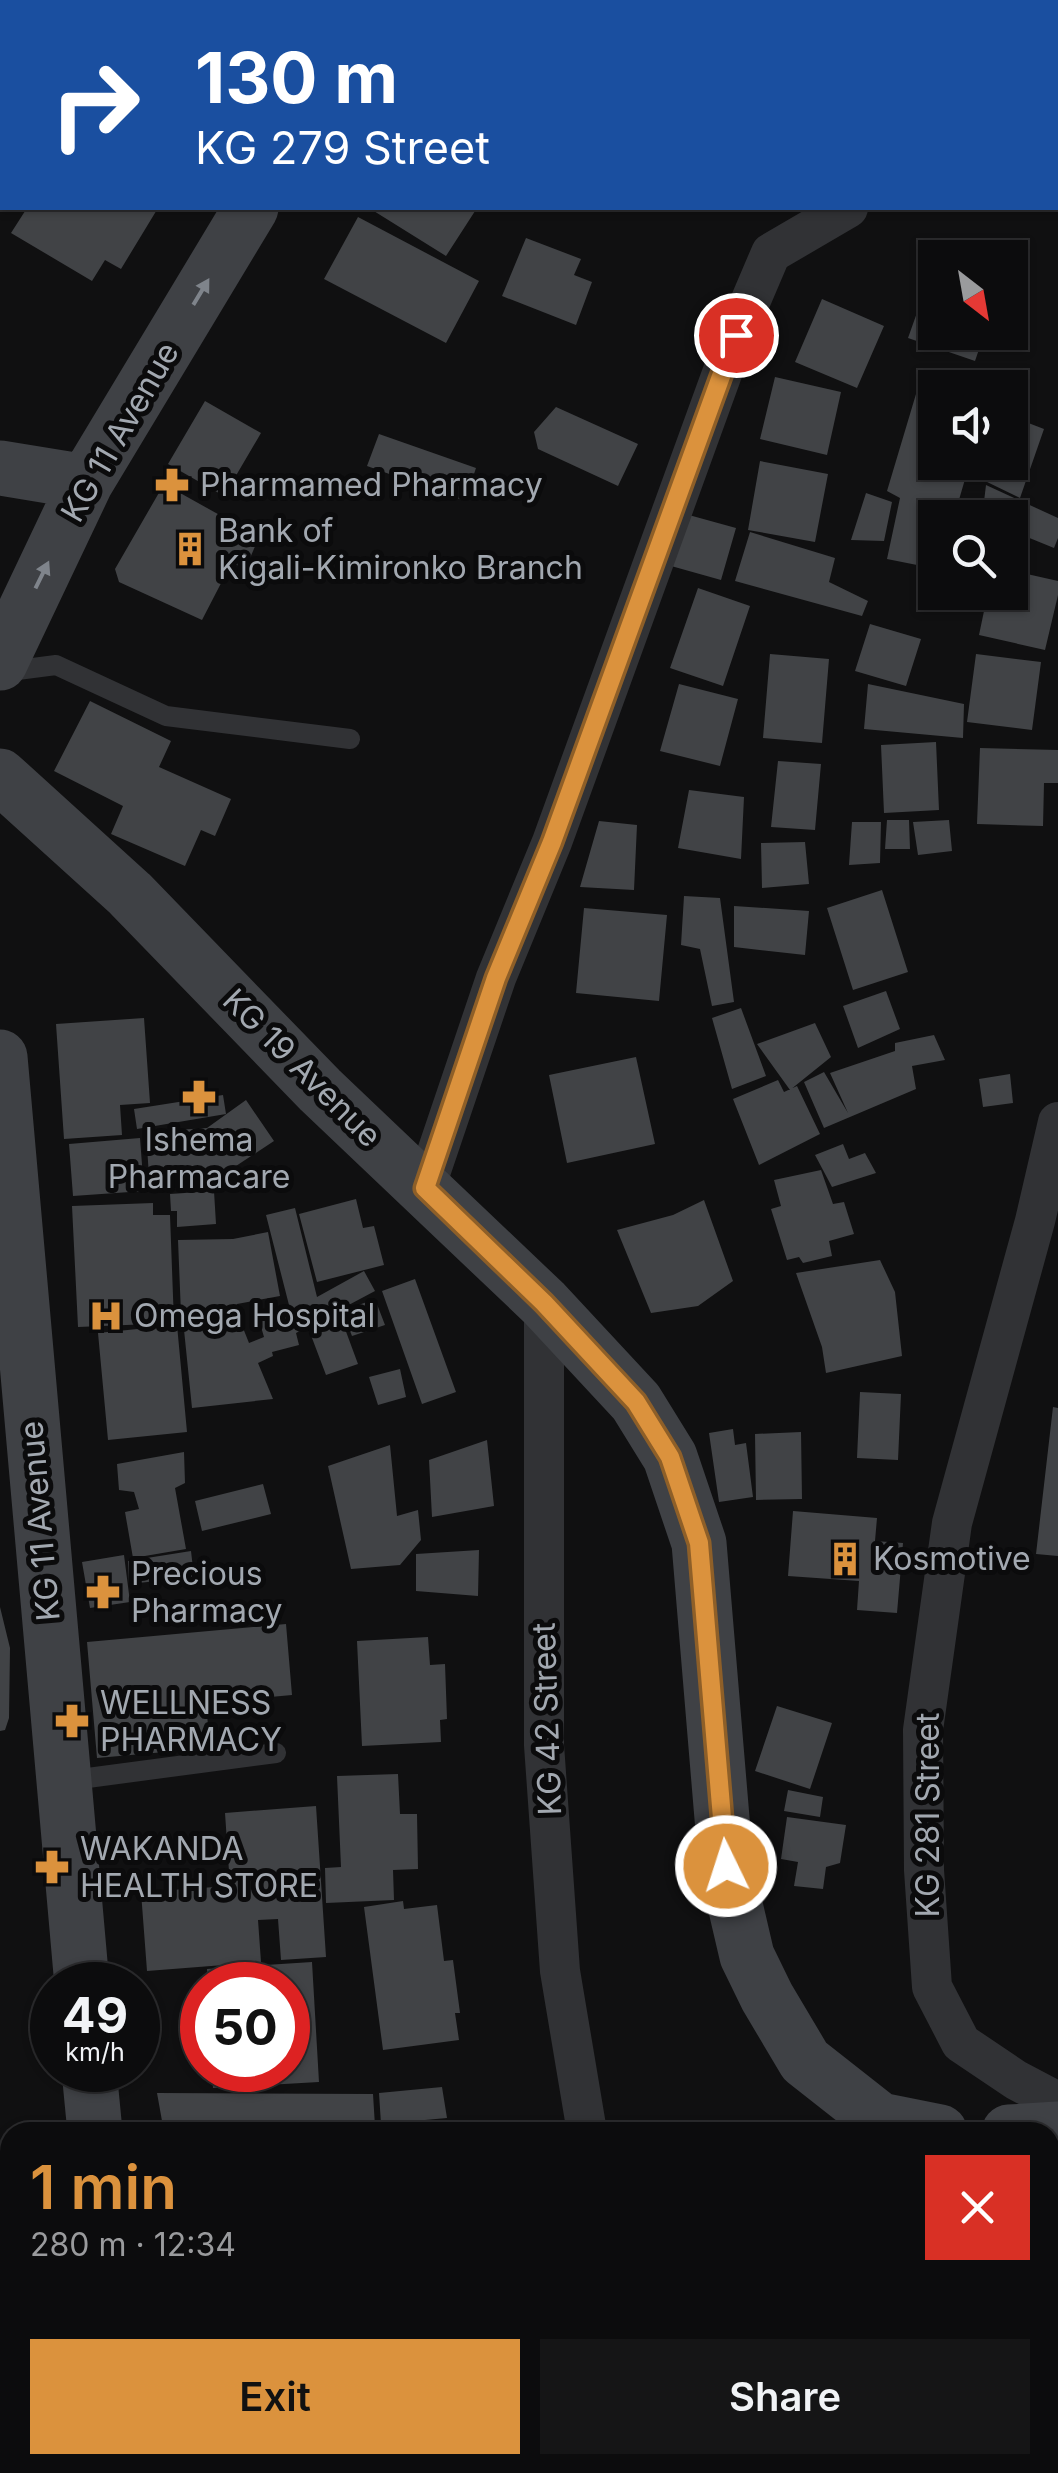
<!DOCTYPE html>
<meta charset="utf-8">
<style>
:root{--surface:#0c0c0d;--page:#151516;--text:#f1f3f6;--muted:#9a9b9d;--line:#2c2c2e;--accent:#db923d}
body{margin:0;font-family:Inter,sans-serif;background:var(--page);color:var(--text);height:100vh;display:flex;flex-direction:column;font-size:38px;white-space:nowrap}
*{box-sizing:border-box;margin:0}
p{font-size:32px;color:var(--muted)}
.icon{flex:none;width:55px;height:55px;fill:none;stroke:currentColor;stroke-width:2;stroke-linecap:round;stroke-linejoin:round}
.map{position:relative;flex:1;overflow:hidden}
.drawer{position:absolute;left:0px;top:2122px;width:1060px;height:352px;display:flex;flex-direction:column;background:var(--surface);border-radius:30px 30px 0 0;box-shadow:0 2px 8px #0004,0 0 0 2px var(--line)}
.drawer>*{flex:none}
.hud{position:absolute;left:0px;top:0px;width:1060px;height:210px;box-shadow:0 2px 8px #0004,0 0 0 2px var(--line);background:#1a4fa0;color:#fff;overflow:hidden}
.needle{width:65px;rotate:149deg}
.fabs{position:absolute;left:918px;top:240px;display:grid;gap:20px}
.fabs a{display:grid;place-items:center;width:110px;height:110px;border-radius:0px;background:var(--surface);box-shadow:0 2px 8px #0004,0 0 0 2px var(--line);font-size:50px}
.speed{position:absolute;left:30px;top:1962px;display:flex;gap:20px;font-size:50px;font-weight:700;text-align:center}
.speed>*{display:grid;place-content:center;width:130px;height:130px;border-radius:50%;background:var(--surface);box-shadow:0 2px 8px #0004,0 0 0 2px var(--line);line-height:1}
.speed small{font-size:25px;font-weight:400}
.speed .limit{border:15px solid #d22;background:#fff;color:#111}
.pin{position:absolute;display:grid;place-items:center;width:85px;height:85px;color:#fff;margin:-42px;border:5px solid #fff;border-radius:50%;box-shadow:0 2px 10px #0007}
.me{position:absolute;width:110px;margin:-55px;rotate:356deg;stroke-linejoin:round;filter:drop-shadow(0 0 8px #0008)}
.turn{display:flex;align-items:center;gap:35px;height:210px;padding:0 30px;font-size:45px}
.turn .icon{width:130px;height:130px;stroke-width:2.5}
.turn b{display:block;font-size:70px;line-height:85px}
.round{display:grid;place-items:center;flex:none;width:105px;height:105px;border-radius:0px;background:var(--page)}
.summary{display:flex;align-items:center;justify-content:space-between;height:170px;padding:0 30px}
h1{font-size:60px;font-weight:600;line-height:75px;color:var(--accent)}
.cta{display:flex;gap:20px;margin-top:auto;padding:20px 30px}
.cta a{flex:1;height:115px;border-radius:0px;background:var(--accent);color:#111;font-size:40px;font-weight:600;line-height:115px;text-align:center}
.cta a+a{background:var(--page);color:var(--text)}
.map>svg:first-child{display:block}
.building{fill:#414346}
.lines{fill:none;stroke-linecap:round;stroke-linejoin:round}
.service{stroke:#313235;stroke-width:20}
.minor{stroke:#313235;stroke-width:40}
.secondary{stroke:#3f4145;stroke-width:55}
.oneway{fill:#7f848b}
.route-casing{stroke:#8e5f28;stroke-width:25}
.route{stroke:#db923d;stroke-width:18}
.labels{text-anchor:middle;stroke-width:10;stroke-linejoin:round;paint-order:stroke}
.street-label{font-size:32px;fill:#a2a8b0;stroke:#0b0b0c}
.poi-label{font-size:32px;fill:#a2a8b0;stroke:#0b0b0c;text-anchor:start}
</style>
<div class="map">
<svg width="1058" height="2473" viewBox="0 0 1058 2473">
<rect width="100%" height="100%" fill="#101011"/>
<!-- building -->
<path class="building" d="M27,208H158L121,269L105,260L92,281L11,233Z
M369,208H477L446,256Z
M358,217L479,281L446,343L324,279Z
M526,238L581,259L574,275L592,282L576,325L502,296Z
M935,262V332H985L975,361L908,338Z
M822,299L884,326L857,388L795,362Z
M775,377L841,392L827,455L760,439Z
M919,384L935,392V457L922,455L935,459V462L968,469L956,510L932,506L917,565L887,559L900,498L887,491Z
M205,401L261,433L224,496L168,464Z
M556,407L638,444L618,486L538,449L534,432Z
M1010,416L1044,429L1020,498L985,481L992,462H1010Z
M379,434L476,468L465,501L367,466Z
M760,461L828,474L815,542L748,530Z
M164,484L259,537L245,570L232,562L202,620L119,582L115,569Z
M986,485L1058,518V538L1054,548L1010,530V518H982Z
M866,493L892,502L884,541L851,540Z
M678,512L736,528L721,580L664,564Z
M750,532L835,558L829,582L868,601L862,616L735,581Z
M1010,570L1058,581V595L1045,650L979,635L988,592H1010Z
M698,588L750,606L723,686L670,668Z
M870,624L921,639L906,686L855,671Z
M770,654L829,659L822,743L763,738Z
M976,654L1041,662L1032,730L967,722Z
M679,684L738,699L720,766L660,751Z
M868,684L964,704L963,738L864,729Z
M90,701L171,741L159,767L231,799L215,836L201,830L185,866L111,834L123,806L54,771Z
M936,742L939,810L884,813L881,745Z
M980,748L1058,750V783H1044L1043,826L977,824Z
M778,761L821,764L815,830L771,827Z
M689,790L744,797L741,859L678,848Z
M887,820H909L910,849H885Z
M949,820L952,851L918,855L913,822Z
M599,821L637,825L634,890L580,887Z
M852,822H881L880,863L849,865Z
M805,842L809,884L762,888L761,843Z
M882,890L908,972L853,990L827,908Z
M684,896L720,898L734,1002L712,1006L700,949L681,945Z
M734,906L809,911L805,955L734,947Z
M584,908L667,915L659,1001L576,993Z
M886,991L900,1029L858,1048L843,1006Z
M741,1008L766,1076L732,1089L712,1018Z
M144,1018L150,1103L120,1105L122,1135L64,1139L56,1024Z
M815,1023L831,1057L790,1090L757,1044Z
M934,1035L945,1060L912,1066L916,1089L824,1128L804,1082L824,1072L848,1113L830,1073L895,1051V1043Z
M636,1057L655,1144L567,1163L549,1075Z
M1010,1074L1013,1103L983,1107L979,1079Z
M778,1080L784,1092L797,1086L820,1134L759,1165L733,1099Z
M223,1095L226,1114L137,1129L134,1109Z
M246,1100L274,1141L230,1170L231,1185L150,1191L146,1132L207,1128Z
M140,1138L144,1191L73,1196L69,1144Z
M843,1144L849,1159L865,1153L876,1173L832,1187L815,1155Z
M821,1170L833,1204L844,1202L854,1234L829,1241L832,1256L803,1263L799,1257L787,1260L771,1209L781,1206L774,1180Z
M214,1191L216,1224L177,1227V1211H171L170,1194Z
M356,1199L363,1228L374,1226L384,1265L317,1282L299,1214Z
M704,1200L733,1281L698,1306L651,1313L617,1230L673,1215Z
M153,1203V1215H170L174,1323L78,1327L72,1206Z
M295,1208L317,1297L364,1271L375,1291L296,1333L299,1345L272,1352L273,1356L258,1363L273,1399L192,1408L183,1320L237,1313L249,1343L264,1337L257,1313L289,1305L266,1215Z
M268,1232L280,1296L237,1304L238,1311L181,1314L178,1240L233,1239Z
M880,1260L895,1292L902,1356L826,1373L822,1347L796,1273Z
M415,1279L456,1392L422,1404L382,1291Z
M375,1299L385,1325L352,1336L342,1311Z
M341,1318L358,1364L326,1375L309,1330Z
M177,1325L187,1432L108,1440L98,1333Z
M400,1369L406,1397L378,1405L369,1377Z
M860,1392L901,1394L898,1460L857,1458Z
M1053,1407L1058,1408V1556L1036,1554Z
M733,1429L735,1445L746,1443L753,1497L719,1502L709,1433Z
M801,1432L802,1499L756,1500L755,1434Z
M487,1440L494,1506L432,1517L429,1460Z
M390,1445L397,1516L418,1510L421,1540L400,1565L351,1569L328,1466Z
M184,1452L185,1483L175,1488L186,1549L133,1558L125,1512L139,1509L134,1492L119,1490L117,1464Z
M263,1484L271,1514L202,1531L195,1501Z
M793,1511L877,1518L875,1541L903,1543L897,1613L857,1610L859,1581L788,1576Z
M479,1550L478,1596L416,1591V1554Z
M191,1551L194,1577L129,1584L128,1561Z
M124,1555L130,1602L90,1608L82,1562Z
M0,1607L10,1648L9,1718L5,1730L0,1731Z
M286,1624L292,1695L206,1703L210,1748L97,1758L87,1642Z
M428,1637L430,1665L445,1664L447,1719L440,1720L441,1742L362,1746L357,1641Z
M777,1706L832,1723L810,1789L755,1771Z
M398,1774L400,1814H417L418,1869L393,1870L394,1900L326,1903L325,1868L341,1867L337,1776Z
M788,1790L823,1797L820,1817L784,1811Z
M316,1806L326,1957L281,1960L278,1919L258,1920L261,1962L147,1971L141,1892L230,1886L225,1813Z
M787,1817L846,1825L840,1863L826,1867L823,1889L794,1886L798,1862L781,1859Z
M403,1901L404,1909L437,1905L444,1961L453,1960L460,2013H455L459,2040L383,2050L364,1907Z
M312,1962L319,2082L213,2088L212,2070H288V1985H208L207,1969Z
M442,2087L447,2118L381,2124L379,2093Z
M157,2093L373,2094L375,2126L164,2132Z
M10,2192V2252L0,2255V2193Z
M10,2268V2328L0,2330V2271Z
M1058,2380V2473H955L948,2465H1050V2383Z
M0,2408L10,2429V2465H25L8,2473H0Z
M345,2465H383L385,2473H347Z
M455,2465H537L539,2473H456Z"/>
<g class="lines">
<!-- service -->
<path class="service" d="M2,672L56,665L166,716L350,739
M65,1781L276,1753
M1050,2364L1058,2362
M1050,2456L1058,2455
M913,2470L962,2465"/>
<!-- minor -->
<path class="minor" d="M887,2L888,0
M1058,1122L1035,1221L952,1523L923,1730L924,1870L932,1987L961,2043L1016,2080L1058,2102
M425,1188L496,978L552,842L736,335L771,253L848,208
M544,1303V1745L560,1971L587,2132
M641,2465L642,2473
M907,2465L916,2473"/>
<!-- secondary -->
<path class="secondary" d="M376,2L377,0
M0,468L86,482
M0,663L86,482L251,208
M0,776L130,894L320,1090L544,1303L636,1402L670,1457L699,1543L726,1866L747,1956L767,1997L805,2061L880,2120L940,2132
M0,1057L82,1985
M89,2070L95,2132
M1009,2132L1058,2129
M123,2465L124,2473"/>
</g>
<!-- one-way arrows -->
<defs><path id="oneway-solid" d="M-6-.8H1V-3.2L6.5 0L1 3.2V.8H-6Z" transform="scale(2.5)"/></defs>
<g class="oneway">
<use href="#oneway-solid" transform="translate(201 292) rotate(-59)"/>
<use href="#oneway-solid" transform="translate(42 575) rotate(-64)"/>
</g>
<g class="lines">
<!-- route casing -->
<g class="route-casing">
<path id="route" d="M726,1866L699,1543L670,1457L636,1402L544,1303L425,1188L496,978L552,842L736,335"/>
</g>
<!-- route -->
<use href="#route" class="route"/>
</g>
<!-- icons -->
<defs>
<g id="pharmacy-bare" transform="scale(2.7)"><path d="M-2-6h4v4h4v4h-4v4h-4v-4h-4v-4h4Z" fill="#db923d" stroke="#0b0b0c" stroke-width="2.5" paint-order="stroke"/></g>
<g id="building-bare" transform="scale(2.7)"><path d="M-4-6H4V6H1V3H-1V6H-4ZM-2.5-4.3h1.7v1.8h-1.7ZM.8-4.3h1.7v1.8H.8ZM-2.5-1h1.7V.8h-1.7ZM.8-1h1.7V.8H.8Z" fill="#db923d" stroke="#0b0b0c" stroke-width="2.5" paint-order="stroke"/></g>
<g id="hospital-bare" transform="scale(2.7)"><path d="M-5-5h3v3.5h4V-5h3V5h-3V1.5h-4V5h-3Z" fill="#db923d" stroke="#0b0b0c" stroke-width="2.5" paint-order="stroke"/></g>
</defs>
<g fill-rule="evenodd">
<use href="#pharmacy-bare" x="172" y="485"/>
<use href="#building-bare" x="190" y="549"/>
<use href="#pharmacy-bare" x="199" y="1097"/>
<use href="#hospital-bare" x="106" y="1316"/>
<use href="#building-bare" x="845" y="1559"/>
<use href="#pharmacy-bare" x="103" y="1592"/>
<use href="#pharmacy-bare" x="72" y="1721"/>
<use href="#pharmacy-bare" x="52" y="1867"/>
</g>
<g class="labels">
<!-- street labels -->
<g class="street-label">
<text transform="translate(120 432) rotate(-60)" y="11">KG 11 Avenue</text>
<text transform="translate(302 1068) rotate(45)" y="11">KG 19 Avenue</text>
<text transform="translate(40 1521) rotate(-95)" y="11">KG 11 Avenue</text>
<text transform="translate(547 1719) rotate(-92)" y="11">KG 42 Street</text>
<text transform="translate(928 1815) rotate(-90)" y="11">KG 281 Street</text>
</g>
<!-- poi labels -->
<g class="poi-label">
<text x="200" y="496">Pharmamed Pharmacy</text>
<text x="218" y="542">Bank of<tspan x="218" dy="37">Kigali-Kimironko Branch</tspan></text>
<text x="199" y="1151" text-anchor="middle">Ishema<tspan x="199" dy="37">Pharmacare</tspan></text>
<text x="134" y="1327">Omega Hospital</text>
<text x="873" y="1570">Kosmotive</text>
<text x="131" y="1585">Precious<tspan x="131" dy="37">Pharmacy</tspan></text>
<text x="100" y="1714">WELLNESS<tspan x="100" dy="37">PHARMACY</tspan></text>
<text x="80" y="1860">WAKANDA<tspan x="80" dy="37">HEALTH STORE</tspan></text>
</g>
</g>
</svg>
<div class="fabs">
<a><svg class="needle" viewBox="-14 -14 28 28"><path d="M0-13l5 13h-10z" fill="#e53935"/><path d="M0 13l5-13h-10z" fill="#9a9b9d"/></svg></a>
<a><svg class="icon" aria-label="sound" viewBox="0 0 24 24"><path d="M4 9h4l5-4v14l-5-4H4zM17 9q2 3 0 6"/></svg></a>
<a><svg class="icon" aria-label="search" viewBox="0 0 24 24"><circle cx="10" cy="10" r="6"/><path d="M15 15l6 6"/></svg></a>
</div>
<div class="speed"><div>49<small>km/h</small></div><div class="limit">50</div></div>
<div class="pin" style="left:736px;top:335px;background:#d93025"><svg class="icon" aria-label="arrive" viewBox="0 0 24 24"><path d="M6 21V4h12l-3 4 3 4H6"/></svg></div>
<svg class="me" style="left:726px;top:1866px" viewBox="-20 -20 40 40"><circle r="17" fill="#db923d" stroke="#fff" stroke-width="3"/><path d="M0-11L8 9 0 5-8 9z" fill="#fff"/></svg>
<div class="hud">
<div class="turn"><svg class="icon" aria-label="right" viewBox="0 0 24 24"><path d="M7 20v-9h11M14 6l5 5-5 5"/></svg><div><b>130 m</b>KG 279 Street</div></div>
</div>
<section class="drawer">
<div class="summary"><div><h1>1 min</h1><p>280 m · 12:34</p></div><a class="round" style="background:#d93025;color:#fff"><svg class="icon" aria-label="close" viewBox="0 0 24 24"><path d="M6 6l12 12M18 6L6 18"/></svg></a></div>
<div class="cta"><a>Exit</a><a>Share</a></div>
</section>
</div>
